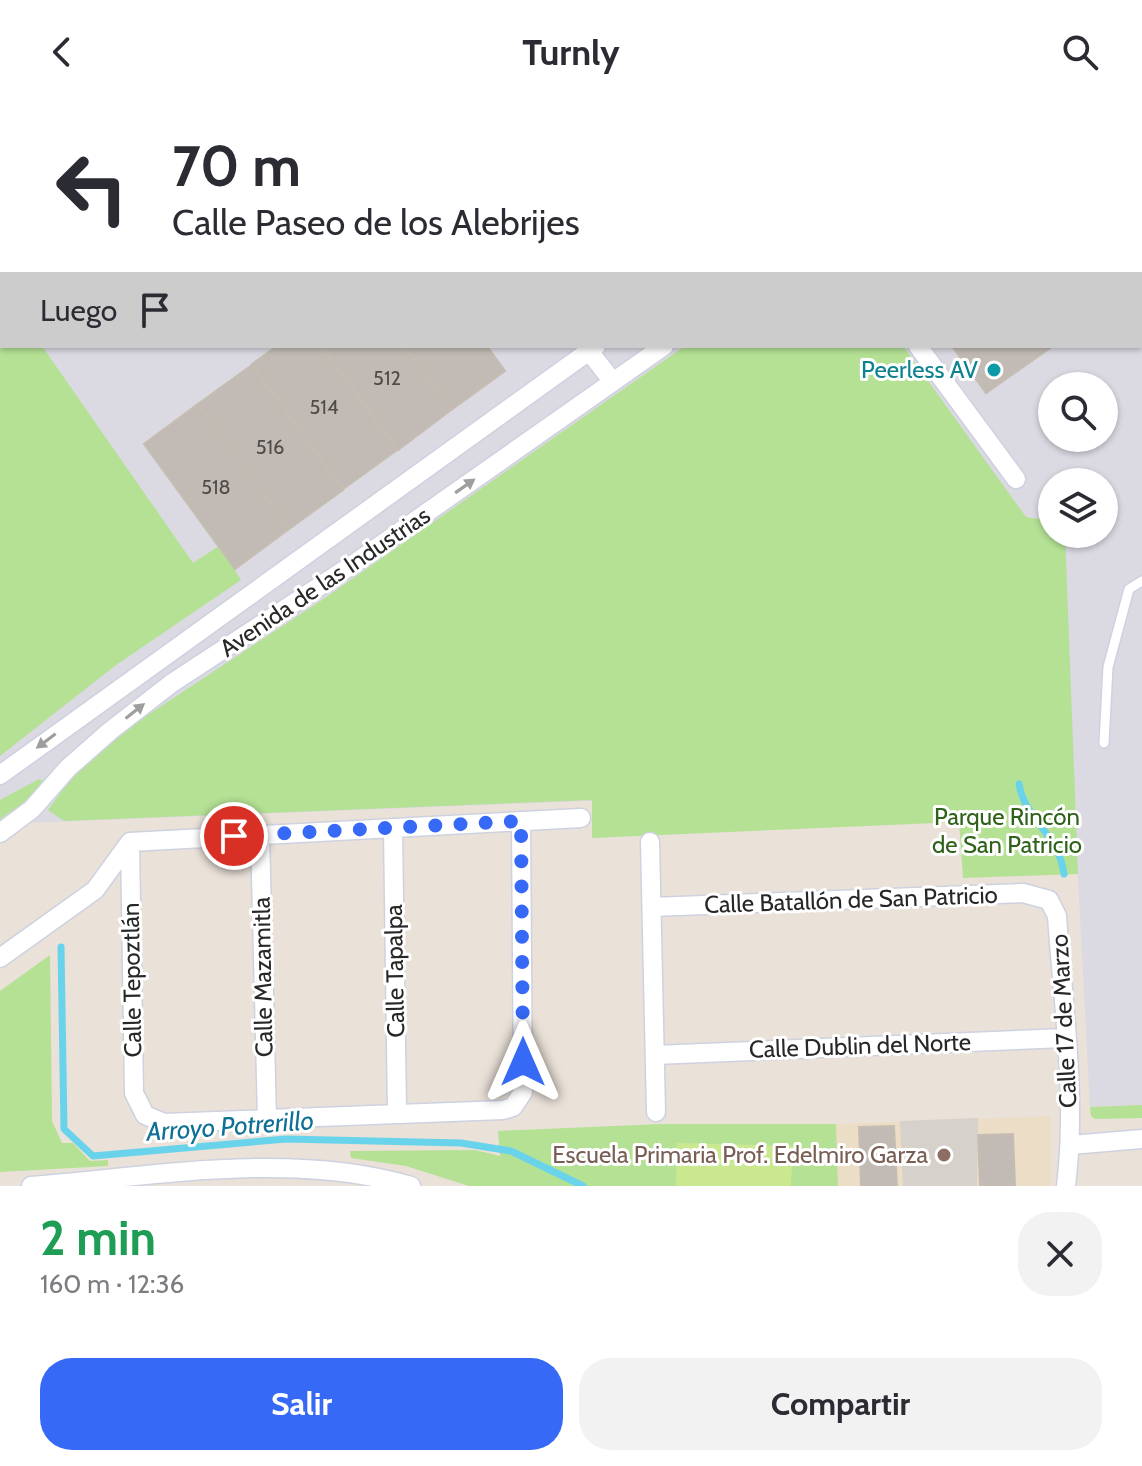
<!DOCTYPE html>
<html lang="es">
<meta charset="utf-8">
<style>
:root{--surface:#fff;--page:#f2f2f3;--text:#2b2b33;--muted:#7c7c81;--accent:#3769f7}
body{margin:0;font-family:Cabin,sans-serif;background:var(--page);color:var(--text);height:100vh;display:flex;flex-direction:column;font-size:30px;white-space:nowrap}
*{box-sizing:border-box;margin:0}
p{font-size:26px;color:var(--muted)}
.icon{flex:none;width:44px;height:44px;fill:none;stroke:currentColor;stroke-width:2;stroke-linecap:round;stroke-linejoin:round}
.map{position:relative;height:1082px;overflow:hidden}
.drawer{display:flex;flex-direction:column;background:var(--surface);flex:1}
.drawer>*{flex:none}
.hud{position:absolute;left:0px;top:0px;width:1142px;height:244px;box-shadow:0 2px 6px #0004;background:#fff;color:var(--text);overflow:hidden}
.tools{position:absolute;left:1038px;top:268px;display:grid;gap:16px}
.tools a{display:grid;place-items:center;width:80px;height:80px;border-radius:50%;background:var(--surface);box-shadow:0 2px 6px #0004;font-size:40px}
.pin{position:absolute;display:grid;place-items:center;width:68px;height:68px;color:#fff;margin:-34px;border:4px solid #fff;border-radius:50%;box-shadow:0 2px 8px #0007}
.me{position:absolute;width:88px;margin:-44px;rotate:0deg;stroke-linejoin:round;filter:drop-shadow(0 0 6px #0008)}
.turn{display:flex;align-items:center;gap:28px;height:168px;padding:0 40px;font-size:36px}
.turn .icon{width:104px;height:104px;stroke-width:2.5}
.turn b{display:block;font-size:56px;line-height:68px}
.then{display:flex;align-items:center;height:76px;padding:0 40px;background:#0003;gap:16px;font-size:30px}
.round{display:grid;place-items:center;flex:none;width:84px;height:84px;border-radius:32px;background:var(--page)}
.headline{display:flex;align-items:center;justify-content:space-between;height:136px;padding:0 40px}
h1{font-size:48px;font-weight:800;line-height:60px;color:#1e9e55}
.primary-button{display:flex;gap:16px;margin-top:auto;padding:16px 40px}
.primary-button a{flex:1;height:92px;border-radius:32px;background:var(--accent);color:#fff;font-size:32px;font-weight:800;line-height:92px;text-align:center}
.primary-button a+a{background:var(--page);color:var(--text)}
header{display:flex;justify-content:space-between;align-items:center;height:104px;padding:0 40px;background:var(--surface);font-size:36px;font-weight:800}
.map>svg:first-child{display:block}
.industrial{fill:#dbd9e2;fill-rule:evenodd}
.education{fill:#ecddc7}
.green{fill:#b4e194}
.pitch{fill:#c9e890}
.plaza{fill:#d6d1cb}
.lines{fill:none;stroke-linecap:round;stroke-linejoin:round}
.stream{stroke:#6ad3ec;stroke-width:7}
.building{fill:#c2bbb5;stroke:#c5bdb2;stroke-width:2}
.lane-casing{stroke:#ced2e0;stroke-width:12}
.street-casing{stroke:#ced2e0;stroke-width:21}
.lane{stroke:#fff;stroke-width:9}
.street{stroke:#fff;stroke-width:18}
.oneway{fill:#9e9e9e}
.route{stroke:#3769f7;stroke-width:14;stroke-dasharray:0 25.2}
.culture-dot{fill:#0f9aa8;stroke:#fff;stroke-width:3}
.education-dot{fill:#8d6e63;stroke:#fff;stroke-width:3}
.labels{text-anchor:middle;stroke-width:6;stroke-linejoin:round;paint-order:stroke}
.number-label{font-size:20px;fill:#4e4c4a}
.culture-label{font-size:24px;fill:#0d838f;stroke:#fff;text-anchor:end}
.street-label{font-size:24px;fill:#272727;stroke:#fff}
.park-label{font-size:24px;fill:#2e6119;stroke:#fff}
.education-label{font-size:24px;fill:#785e54;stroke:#fff;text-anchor:end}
.water-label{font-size:26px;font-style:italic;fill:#0e7094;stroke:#fff}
</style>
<header><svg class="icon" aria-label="back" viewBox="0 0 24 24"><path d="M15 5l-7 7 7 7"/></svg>Turnly<svg class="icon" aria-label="search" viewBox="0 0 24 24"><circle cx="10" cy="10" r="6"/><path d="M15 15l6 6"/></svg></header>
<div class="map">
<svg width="1142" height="1082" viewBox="0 0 1142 1082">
<rect width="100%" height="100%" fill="#eae1d8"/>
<!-- industrial -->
<path class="industrial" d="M0,0H1142V1001L1090,1003L1073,678L0,720ZM2,2H1140V242H2ZM1052,282H1104V334H1052ZM1052,378H1104V430H1052Z"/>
<!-- education -->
<path class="education" d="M1050,1012L1051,1082H838L836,1020Z"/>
<!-- green -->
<path class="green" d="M42,242L193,459L219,442L241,476L116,561L0,652V243Z
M685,242H903L1026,413L1052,417V430H1065L1078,770L963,774L959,718L592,734V696L64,717L48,706L77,666L125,626L322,496Z
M39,675L43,677C36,694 15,704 0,715V696Z
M50,851L52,1017L62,1039H73L90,1057L108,1056V1062L0,1068V887Z
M1142,1001V1014L1095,1015L1091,1012L1090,1003Z
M661,1020H836L838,1082H469L406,1062L351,1054L350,1047L475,1046L500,1052L498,1027Z"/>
<!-- pitch -->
<path class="pitch" d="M677,1039L793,1042L791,1082H676Z"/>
<!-- plaza -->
<path class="plaza" d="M978,1014L977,1082H903L900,1017Z"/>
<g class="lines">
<!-- stream -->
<path class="stream" d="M1019,680C1025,716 1059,730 1064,770
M61,843L64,1025L93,1052L286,1035L461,1039L511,1047L583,1082"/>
</g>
<!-- building -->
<path class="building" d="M402,0H620L622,2H399Z
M277,242H321L397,346L343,385L252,260Z
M322,242H404L451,306L398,346Z
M405,242H487L505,267L451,306Z
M952,242H1053L986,289Z
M252,261L343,386L289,425L198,300Z
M198,300L289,425L235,465L144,340Z
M894,1022L897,1082H861L859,1023Z
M1013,1030L1015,1082H980L978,1031Z"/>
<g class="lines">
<!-- lane casing -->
<g class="lane-casing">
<path id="lane" d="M1104,639L1108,563L1129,485L1142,477"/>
</g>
<!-- street casing -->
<g class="street-casing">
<path id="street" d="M737,0L739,2
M269,2L272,0
M930,2L932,0
M990,2L992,0
M0,196L2,195
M918,242L1016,375
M589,247L613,278
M0,671L596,242
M393,724L397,1010
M0,729L32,705L68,664L110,627L172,579L355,459L664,242
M260,731L267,1015
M130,738L134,989L145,1011L164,1019L503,1006L513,1003L523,988L521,717
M130,738L581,714
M650,738L656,1008
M652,803L1023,789L1049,796L1057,812C1063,901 1077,994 1066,1082
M0,854L95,786L130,738
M655,951L1065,934
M1071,1041L1142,1035
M31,1082C153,1072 293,1047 411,1082"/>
</g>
<!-- lane -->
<use href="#lane" class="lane"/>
<!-- street -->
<use href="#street" class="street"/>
</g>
<!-- one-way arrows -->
<defs><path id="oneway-solid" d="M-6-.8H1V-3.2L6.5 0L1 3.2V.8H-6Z" transform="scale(2)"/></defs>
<g class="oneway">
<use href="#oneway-solid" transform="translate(465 382) rotate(-35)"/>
<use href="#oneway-solid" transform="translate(135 607) rotate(-38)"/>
<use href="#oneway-solid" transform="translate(46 637) rotate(143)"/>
</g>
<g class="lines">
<!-- route -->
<path class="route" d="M234,732L521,717L523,958"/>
</g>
<!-- markers -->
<circle class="culture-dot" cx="994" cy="266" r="8"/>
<circle class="education-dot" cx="944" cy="1051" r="8"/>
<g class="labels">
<!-- number labels -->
<g class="number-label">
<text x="387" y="281">512</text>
<text x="324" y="310">514</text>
<text x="270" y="350">516</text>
<text x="216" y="390">518</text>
</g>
<!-- culture labels -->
<g class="culture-label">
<text x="978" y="274">Peerless AV</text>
</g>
<!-- street labels -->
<g class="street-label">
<text transform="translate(325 478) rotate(-34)" y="8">Avenida de las Industrias</text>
<text transform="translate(851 796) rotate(-2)" y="8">Calle Batallón de San Patricio</text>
<text transform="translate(395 867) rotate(-91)" y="8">Calle Tapalpa</text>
<text transform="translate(263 873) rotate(-91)" y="8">Calle Mazamitla</text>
<text transform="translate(132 876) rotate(-91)" y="8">Calle Tepoztlán</text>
<text transform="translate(1064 917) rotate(-93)" y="8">Calle 17 de Marzo</text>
<text transform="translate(860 942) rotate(-2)" y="8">Calle Dublin del Norte</text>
</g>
<!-- park labels -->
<g class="park-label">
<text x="1007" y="721">Parque Rincón<tspan x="1007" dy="28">de San Patricio</tspan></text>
</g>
<!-- education labels -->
<g class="education-label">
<text x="928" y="1059">Escuela Primaria Prof. Edelmiro Garza</text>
</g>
<!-- water labels -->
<g class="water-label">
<text transform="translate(230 1022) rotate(-4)" y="9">Arroyo Potrerillo</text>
</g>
</g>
</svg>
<div class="tools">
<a><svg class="icon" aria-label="search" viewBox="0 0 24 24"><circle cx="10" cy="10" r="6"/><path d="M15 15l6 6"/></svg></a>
<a><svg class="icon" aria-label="layers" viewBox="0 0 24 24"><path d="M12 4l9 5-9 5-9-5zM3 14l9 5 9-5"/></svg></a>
</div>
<div class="pin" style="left:234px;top:732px;background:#d93025"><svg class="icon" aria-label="arrive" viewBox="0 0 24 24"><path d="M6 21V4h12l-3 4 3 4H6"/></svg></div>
<svg class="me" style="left:523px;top:958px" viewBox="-20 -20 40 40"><path d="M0-17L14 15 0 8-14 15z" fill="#3769f7" stroke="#fff" stroke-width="4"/></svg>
<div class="hud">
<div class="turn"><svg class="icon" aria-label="left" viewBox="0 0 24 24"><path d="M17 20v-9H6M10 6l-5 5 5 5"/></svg><div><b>70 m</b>Calle Paseo de los Alebrijes</div></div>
<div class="then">Luego<svg class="icon" aria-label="arrive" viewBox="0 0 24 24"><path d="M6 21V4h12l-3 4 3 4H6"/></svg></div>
</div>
</div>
<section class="drawer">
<div class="headline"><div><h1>2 min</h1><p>160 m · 12:36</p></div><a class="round"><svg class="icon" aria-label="close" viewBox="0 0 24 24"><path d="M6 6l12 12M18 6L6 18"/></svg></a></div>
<div class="primary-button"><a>Salir</a><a>Compartir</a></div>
</section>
